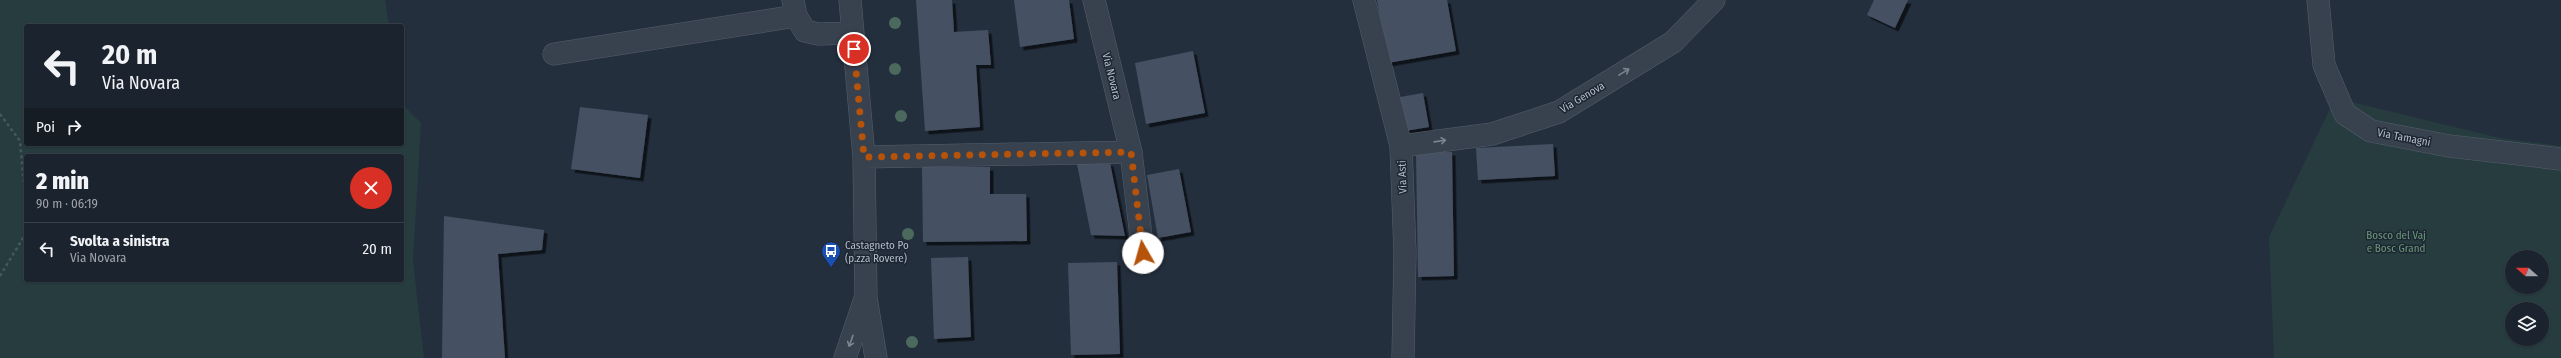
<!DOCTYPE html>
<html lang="it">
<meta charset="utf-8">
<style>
:root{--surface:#1b232e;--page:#282f3a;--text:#f1f3f6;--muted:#a0a4aa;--line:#39404a}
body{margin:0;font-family:"Fira Sans Condensed",sans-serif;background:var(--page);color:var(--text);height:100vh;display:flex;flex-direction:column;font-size:15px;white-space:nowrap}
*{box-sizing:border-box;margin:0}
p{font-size:13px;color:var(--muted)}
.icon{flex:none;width:22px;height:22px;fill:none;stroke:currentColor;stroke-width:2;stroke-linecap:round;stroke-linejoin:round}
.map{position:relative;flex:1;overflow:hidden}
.panel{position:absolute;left:24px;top:154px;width:380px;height:128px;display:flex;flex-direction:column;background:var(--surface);border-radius:4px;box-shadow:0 1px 3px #0004,0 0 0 1px var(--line)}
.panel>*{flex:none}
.top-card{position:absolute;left:24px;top:24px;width:380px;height:122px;border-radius:4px;box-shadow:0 1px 3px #0004,0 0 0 1px var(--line);background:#1b232e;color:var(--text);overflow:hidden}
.needle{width:26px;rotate:291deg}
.controls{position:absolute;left:2505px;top:250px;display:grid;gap:8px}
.controls a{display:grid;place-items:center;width:44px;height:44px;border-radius:50%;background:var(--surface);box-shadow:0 1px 3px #0004,0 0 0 1px var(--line);font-size:20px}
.pin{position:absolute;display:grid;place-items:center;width:34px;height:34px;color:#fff;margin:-17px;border:2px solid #fff;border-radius:50%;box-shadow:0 1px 4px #0007}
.me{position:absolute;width:44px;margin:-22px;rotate:353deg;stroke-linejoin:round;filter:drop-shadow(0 0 3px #0008)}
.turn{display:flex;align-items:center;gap:14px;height:84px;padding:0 12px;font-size:18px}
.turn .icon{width:52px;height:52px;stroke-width:2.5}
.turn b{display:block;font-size:28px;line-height:34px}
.then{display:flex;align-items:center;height:38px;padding:0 12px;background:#0003;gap:8px;font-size:15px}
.round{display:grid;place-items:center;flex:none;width:42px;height:42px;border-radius:21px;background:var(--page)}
.headline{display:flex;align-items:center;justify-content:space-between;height:68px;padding:0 12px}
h1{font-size:24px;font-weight:800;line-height:30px}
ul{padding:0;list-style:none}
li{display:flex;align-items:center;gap:12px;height:52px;padding:0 12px;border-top:1px solid var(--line)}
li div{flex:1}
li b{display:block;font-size:15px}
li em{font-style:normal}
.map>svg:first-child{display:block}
.green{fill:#263c3f;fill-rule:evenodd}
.building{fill:#455162;filter:url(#shadow)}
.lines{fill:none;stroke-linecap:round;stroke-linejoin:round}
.minor-casing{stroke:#565f6c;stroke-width:23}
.path{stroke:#44595c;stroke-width:2.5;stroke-dasharray:3 3;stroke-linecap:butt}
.minor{stroke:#38414e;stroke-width:22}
.tree{fill:#4b6a5d}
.oneway{stroke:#7c8592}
.route{stroke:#b45309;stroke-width:7;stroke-dasharray:0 12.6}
.labels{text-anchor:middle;stroke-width:3;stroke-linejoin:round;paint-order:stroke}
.street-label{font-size:11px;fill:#b4bcc9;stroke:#1d2633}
.park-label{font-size:11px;fill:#6b9a76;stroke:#1d2633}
.poi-label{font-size:11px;fill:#b4bcc9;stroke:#1d2633;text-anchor:start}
</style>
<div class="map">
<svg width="2561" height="358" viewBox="0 0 2561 358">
<defs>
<filter id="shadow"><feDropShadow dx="3.5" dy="3.5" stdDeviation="0" flood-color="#0009"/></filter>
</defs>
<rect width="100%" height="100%" fill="#242f3e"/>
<!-- green -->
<path class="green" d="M0,0H385L389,26H26V144H402V104L421,123L413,261L424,358H0ZM26,156H402V280H26Z
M2335,98L2500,138L2561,146V358H2274L2269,237ZM2512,257H2542V287H2512ZM2512,309H2542V339H2512Z"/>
<!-- building -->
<path class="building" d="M916,0H952L954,32L988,30L991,65H976L980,127L925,131Z
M1014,0H1069L1074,39L1020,47Z
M1377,0H1447L1456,51L1388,63Z
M1874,0H1908L1895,28L1867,15Z
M1193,51L1205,113L1146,124L1135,63Z
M1423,93L1429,127L1405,131L1400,97Z
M580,107L648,115L640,178L571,169Z
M1553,144L1555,176L1478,180L1476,148Z
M1416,152H1452L1454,276L1418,277Z
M1110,163L1125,236L1091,235L1077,164Z
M922,167H990V194H1026L1027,241L923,242Z
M1179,169L1191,232L1158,238L1147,175Z
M444,216L544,230L542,250L498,254L505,358H442Z
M968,257L971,337L934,339L931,258Z
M1117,262L1120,354L1071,355L1068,263Z"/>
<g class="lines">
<!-- minor casing -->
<g class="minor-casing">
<path id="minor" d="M793,0L796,16L805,31L818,34L852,33
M850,0L864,157L866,298L876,358
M1094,0L1131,152L1143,253
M1364,0L1401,146L1405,253L1403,358
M2318,0L2324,65L2345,114L2371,131L2449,146L2561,159
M554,54L796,16
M1401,146L1492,134L1559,112L1673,42L1714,0
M864,157L1131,152
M845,358L865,299"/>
</g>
<!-- path -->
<path class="path" d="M0,114L20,141L26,208
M0,276L26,233"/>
<!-- minor -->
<use href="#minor" class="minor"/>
</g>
<!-- trees -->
<g class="tree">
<circle cx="895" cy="23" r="6"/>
<circle cx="895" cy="69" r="6"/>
<circle cx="901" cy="116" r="6"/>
<circle cx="908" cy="234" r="6"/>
<circle cx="912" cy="342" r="6"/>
</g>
<!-- one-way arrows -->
<defs><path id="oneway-shaft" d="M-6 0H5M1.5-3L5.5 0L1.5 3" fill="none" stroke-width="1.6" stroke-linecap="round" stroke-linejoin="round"/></defs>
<g class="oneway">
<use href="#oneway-shaft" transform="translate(1624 72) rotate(-31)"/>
<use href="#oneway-shaft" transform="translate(1440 141) rotate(-8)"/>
<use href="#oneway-shaft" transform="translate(851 341) rotate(109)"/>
</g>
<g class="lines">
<!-- route -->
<path class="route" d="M854,49L864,157L1131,152L1143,253"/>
</g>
<!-- icons -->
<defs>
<g id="bus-pin" transform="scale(1)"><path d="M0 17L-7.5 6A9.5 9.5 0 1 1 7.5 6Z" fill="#1a4fb4" stroke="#1d2633"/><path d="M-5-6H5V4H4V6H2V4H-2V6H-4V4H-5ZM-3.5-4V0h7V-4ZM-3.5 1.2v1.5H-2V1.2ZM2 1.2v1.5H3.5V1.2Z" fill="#fff"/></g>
</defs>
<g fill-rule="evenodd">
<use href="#bus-pin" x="831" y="251"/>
</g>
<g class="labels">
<!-- street labels -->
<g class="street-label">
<text transform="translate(1112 76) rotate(76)" y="4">Via Novara</text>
<text transform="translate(1582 97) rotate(-31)" y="4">Via Genova</text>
<text transform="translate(2404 137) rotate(11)" y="4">Via Tamagni</text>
<text transform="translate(1402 177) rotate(-92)" y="4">Via Asti</text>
</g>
<!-- park labels -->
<g class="park-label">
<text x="2396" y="239">Bosco del Vaj<tspan x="2396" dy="13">e Bosc Grand</tspan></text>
</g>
<!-- poi labels -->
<g class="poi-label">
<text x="845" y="249">Castagneto Po<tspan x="845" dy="13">(p.zza Rovere)</tspan></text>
</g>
</g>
</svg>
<div class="controls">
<a><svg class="needle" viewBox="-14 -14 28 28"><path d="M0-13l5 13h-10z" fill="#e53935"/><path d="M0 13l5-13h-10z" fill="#a0a4aa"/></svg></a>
<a><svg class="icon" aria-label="layers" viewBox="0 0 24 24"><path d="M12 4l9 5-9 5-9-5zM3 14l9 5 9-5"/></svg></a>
</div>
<div class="pin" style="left:854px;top:49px;background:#d93025"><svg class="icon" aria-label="arrive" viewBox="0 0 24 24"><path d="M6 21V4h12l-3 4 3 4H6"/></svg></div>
<svg class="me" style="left:1143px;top:253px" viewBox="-20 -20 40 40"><circle r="19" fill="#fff"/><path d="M0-13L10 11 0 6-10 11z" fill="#b45309"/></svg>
<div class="top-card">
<div class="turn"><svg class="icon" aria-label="left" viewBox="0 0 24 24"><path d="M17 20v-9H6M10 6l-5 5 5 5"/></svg><div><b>20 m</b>Via Novara</div></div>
<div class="then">Poi<svg class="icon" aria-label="right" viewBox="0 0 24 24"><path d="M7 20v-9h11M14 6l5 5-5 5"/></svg></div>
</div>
<section class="panel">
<div class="headline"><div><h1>2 min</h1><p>90 m · 06:19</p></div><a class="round" style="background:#d93025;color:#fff"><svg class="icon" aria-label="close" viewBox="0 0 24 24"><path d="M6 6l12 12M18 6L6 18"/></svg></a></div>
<ul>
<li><svg class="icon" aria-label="left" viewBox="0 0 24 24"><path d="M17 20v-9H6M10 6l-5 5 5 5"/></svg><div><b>Svolta a sinistra</b><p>Via Novara</p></div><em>20 m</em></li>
</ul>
</section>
</div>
